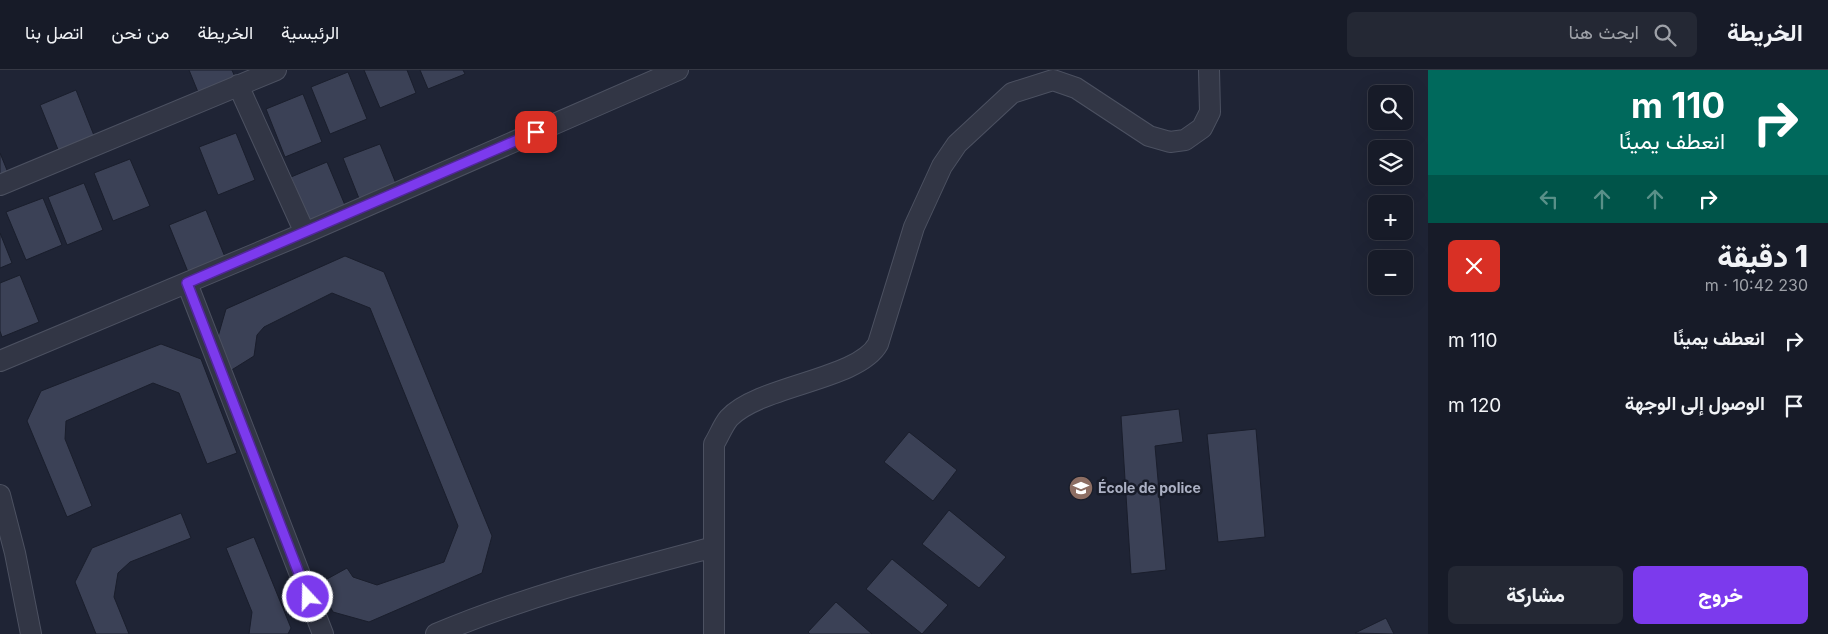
<!DOCTYPE html>
<html lang="ar">
<meta charset="utf-8">
<style>
:root{--surface:#171b28;--page:#242834;--text:#f1f3f6;--muted:#9ea1a8;--line:#363945;--accent:#7c3aed}
body{margin:0;font-family:Inter,Vazirmatn,sans-serif;background:var(--page);color:var(--text);direction:rtl;height:100vh;display:flex;flex-direction:column;font-size:19px;white-space:nowrap}
*{box-sizing:border-box;margin:0}
p{font-size:16px;color:var(--muted)}
.icon{flex:none;width:28px;height:28px;fill:none;stroke:currentColor;stroke-width:2;stroke-linecap:round;stroke-linejoin:round}
.map{position:relative;flex:1;overflow:hidden;direction:ltr}
.sheet{display:flex;flex-direction:column;background:var(--surface);width:400px}
.sheet>*{flex:none}
.banner{background:#00695c;color:#fff;overflow:hidden}
.fabs{position:absolute;left:1368px;top:15px;display:grid;gap:10px}
.fabs a{display:grid;place-items:center;width:45px;height:45px;border-radius:8px;background:var(--surface);box-shadow:0 5px 20px #0002,0 0 0 1px var(--line);font-size:25px}
.pin{position:absolute;display:grid;place-items:center;width:42px;height:42px;color:#fff;margin:-21px;border-radius:10px;box-shadow:0 2px 8px #0006}
.me{position:absolute;width:55px;margin:-28px;rotate:339deg;stroke-linejoin:round;filter:drop-shadow(0 0 4px #0008)}
.turn{display:flex;align-items:center;gap:18px;height:105px;padding:0 20px;font-size:22px}
.turn .icon{width:65px;height:65px;stroke-width:2.5}
.turn b{display:block;font-size:35px;line-height:42px}
.lanes{display:flex;align-items:center;height:48px;padding:0 20px;background:#0003;justify-content:center;gap:25px;direction:ltr}
.lanes .off{opacity:.35}
.round{display:grid;place-items:center;flex:none;width:52px;height:52px;border-radius:8px;background:var(--page)}
.overview{display:flex;align-items:center;justify-content:space-between;height:85px;padding:0 20px}
h1{font-size:30px;font-weight:800;line-height:38px}
.cta{display:flex;gap:10px;margin-top:auto;padding:10px 20px}
.cta a{flex:1;height:58px;border-radius:8px;background:var(--accent);color:#fff;font-size:20px;font-weight:800;line-height:58px;text-align:center}
.cta a+a{background:var(--page);color:var(--text)}
ul{padding:0;list-style:none}
li{display:flex;align-items:center;gap:15px;height:65px;padding:0 20px}
li div{flex:1}
li b{display:block;font-size:19px}
li em{font-style:normal}
header{display:flex;align-items:center;gap:30px;box-sizing:border-box;height:70px;padding:0 25px;background:var(--surface);border-bottom:1px solid var(--line)}
header strong{font-size:24px}
nav{display:flex;gap:28px;margin-inline-start:auto;font-size:18px}
.search{width:350px;height:45px;background:var(--page);display:flex;align-items:center;gap:12px;box-sizing:border-box;padding:0 18px;border-radius:8px;color:var(--muted);font-size:19px}
main{display:flex;flex:1;min-height:0}
.map>svg:first-child{display:block}
.building{fill:#3b4156;stroke:#1a1e2c}
.lines{fill:none;stroke-linecap:round;stroke-linejoin:round}
.minor-casing{stroke:#4c5161;stroke-width:22}
.minor{stroke:#323645;stroke-width:20}
.route-casing{stroke:#51269a;stroke-width:12}
.route{stroke:#7c3aed;stroke-width:9}
.labels{text-anchor:middle;stroke-width:5;stroke-linejoin:round;paint-order:stroke}
.poi-label{font-size:14px;font-weight:bold;fill:#abb0c3;stroke:#181c29;text-anchor:start}
</style>
<header>
<strong>الخريطة</strong>
<div class="search"><svg class="icon" aria-label="search" viewBox="0 0 24 24"><circle cx="10" cy="10" r="6"/><path d="M15 15l6 6"/></svg>ابحث هنا</div>
<nav><a>الرئيسية</a><a>الخريطة</a><a>من نحن</a><a>اتصل بنا</a></nav>
</header>
<main>
<section class="sheet">
<div class="banner">
<div class="turn"><svg class="icon" aria-label="right" viewBox="0 0 24 24"><path d="M7 20v-9h11M14 6l5 5-5 5"/></svg><div><b>110 m</b>انعطف يمينًا</div></div>
<div class="lanes"><svg class="icon off" aria-label="left" viewBox="0 0 24 24"><path d="M17 20v-9H6M10 6l-5 5 5 5"/></svg><svg class="icon off" aria-label="ahead" viewBox="0 0 24 24"><path d="M12 20V5M6 11l6-6 6 6"/></svg><svg class="icon off" aria-label="ahead" viewBox="0 0 24 24"><path d="M12 20V5M6 11l6-6 6 6"/></svg><svg class="icon" aria-label="right" viewBox="0 0 24 24"><path d="M7 20v-9h11M14 6l5 5-5 5"/></svg></div>
</div>
<div class="overview"><div><h1>1 دقيقة</h1><p>230 m · 10:42</p></div><a class="round" style="background:#d93025;color:#fff"><svg class="icon" aria-label="close" viewBox="0 0 24 24"><path d="M6 6l12 12M18 6L6 18"/></svg></a></div>
<ul>
<li><svg class="icon" aria-label="right" viewBox="0 0 24 24"><path d="M7 20v-9h11M14 6l5 5-5 5"/></svg><div><b>انعطف يمينًا</b></div><em>110 m</em></li>
<li><svg class="icon" aria-label="arrive" viewBox="0 0 24 24"><path d="M6 21V4h12l-3 4 3 4H6"/></svg><div><b>الوصول إلى الوجهة</b></div><em>120 m</em></li>
</ul>
<div class="cta"><a>خروج</a><a>مشاركة</a></div>
</section>
<div class="map">
<svg width="1428" height="564" viewBox="0 0 1428 564">
<rect width="100%" height="100%" fill="#1f2435"/>
<!-- building -->
<path class="building" d="M189,0H232L237,12L200,27Z
M364,0H407L416,23L380,38Z
M420,0H463L465,4L428,19Z
M348,2L367,49L330,64L311,17Z
M76,20L95,68L59,82L40,35Z
M303,24L322,72L285,87L266,39Z
M236,63L255,110L218,125L199,77Z
M380,74L399,121L362,136L343,88Z
M0,83L11,110L0,114Z
M130,89L150,136L113,151L94,103Z
M327,92L347,140L310,154L291,107Z
M84,113L103,160L67,175L48,127Z
M43,128L62,175L26,190L6,142Z
M206,140L225,187L188,202L169,155Z
M0,163L12,193L0,198Z
M345,186L384,202L492,466L482,503L369,552L333,542L318,514L347,498L353,507L377,515L444,492L458,456L370,238L332,223L264,257L257,265L254,286L230,301L215,277L226,239Z
M20,205L39,252L2,267L0,261V213Z
M161,274L201,289L237,383L207,394L179,323L153,313L66,351L65,369L92,436L67,447L27,351L41,321Z
M1179,339L1183,372L1155,376L1166,500L1131,504L1121,346Z
M1256,359L1265,467L1218,472L1207,364Z
M909,362L957,400L933,431L884,392Z
M949,440L1006,487L979,518L922,474Z
M181,443L191,468L130,492L118,503L114,527L129,564H96L75,512L92,478Z
M254,467L291,558L288,564H249L252,542L226,478Z
M892,489L948,535L922,564L866,519Z
M836,532L872,564H810L808,562Z
M1386,548L1394,564L1355,563Z"/>
<g class="lines">
<!-- minor casing -->
<g class="minor-casing">
<path id="minor" d="M238,15L305,163
M0,115L276,0
M187,213L323,564
M0,291L305,163L678,0
M0,425L15,483L31,564
M436,564C526,526 620,502 714,477
M714,564V374C719,366 723,355 729,348C760,315 858,310 878,274L914,157L942,96L957,74L1012,23L1053,10L1076,18L1149,66L1170,72L1185,70L1202,58L1210,42L1209,0"/>
</g>
<!-- minor -->
<use href="#minor" class="minor"/>
</g>
<g class="lines">
<!-- route casing -->
<g class="route-casing">
<path id="route" d="M308,527L187,213L536,62"/>
</g>
<!-- route -->
<use href="#route" class="route"/>
</g>
<!-- icons -->
<defs>
<g id="university-disc" transform="scale(1.25)"><circle r="9.5" fill="#8d6e63" stroke="#181c29"/><path d="M0-5L7-2L0 1L-7-2ZM-4 1L0 2.5L4 1V4Q0 6-4 4Z" fill="#fff"/></g>
</defs>
<g fill-rule="evenodd">
<use href="#university-disc" x="1081" y="418"/>
</g>
<g class="labels">
<!-- poi labels -->
<g class="poi-label">
<text x="1098" y="423">École de police</text>
</g>
</g>
</svg>
<div class="fabs">
<a><svg class="icon" aria-label="search" viewBox="0 0 24 24"><circle cx="10" cy="10" r="6"/><path d="M15 15l6 6"/></svg></a>
<a><svg class="icon" aria-label="layers" viewBox="0 0 24 24"><path d="M12 4l9 5-9 5-9-5zM3 14l9 5 9-5"/></svg></a>
<a>+</a>
<a>−</a>
</div>
<div class="pin" style="left:536px;top:62px;background:#d93025"><svg class="icon" aria-label="arrive" viewBox="0 0 24 24"><path d="M6 21V4h12l-3 4 3 4H6"/></svg></div>
<svg class="me" style="left:308px;top:527px" viewBox="-20 -20 40 40"><circle r="17" fill="#7c3aed" stroke="#fff" stroke-width="3"/><path d="M0-11L8 9 0 5-8 9z" fill="#fff"/></svg>
</div>
</main>
